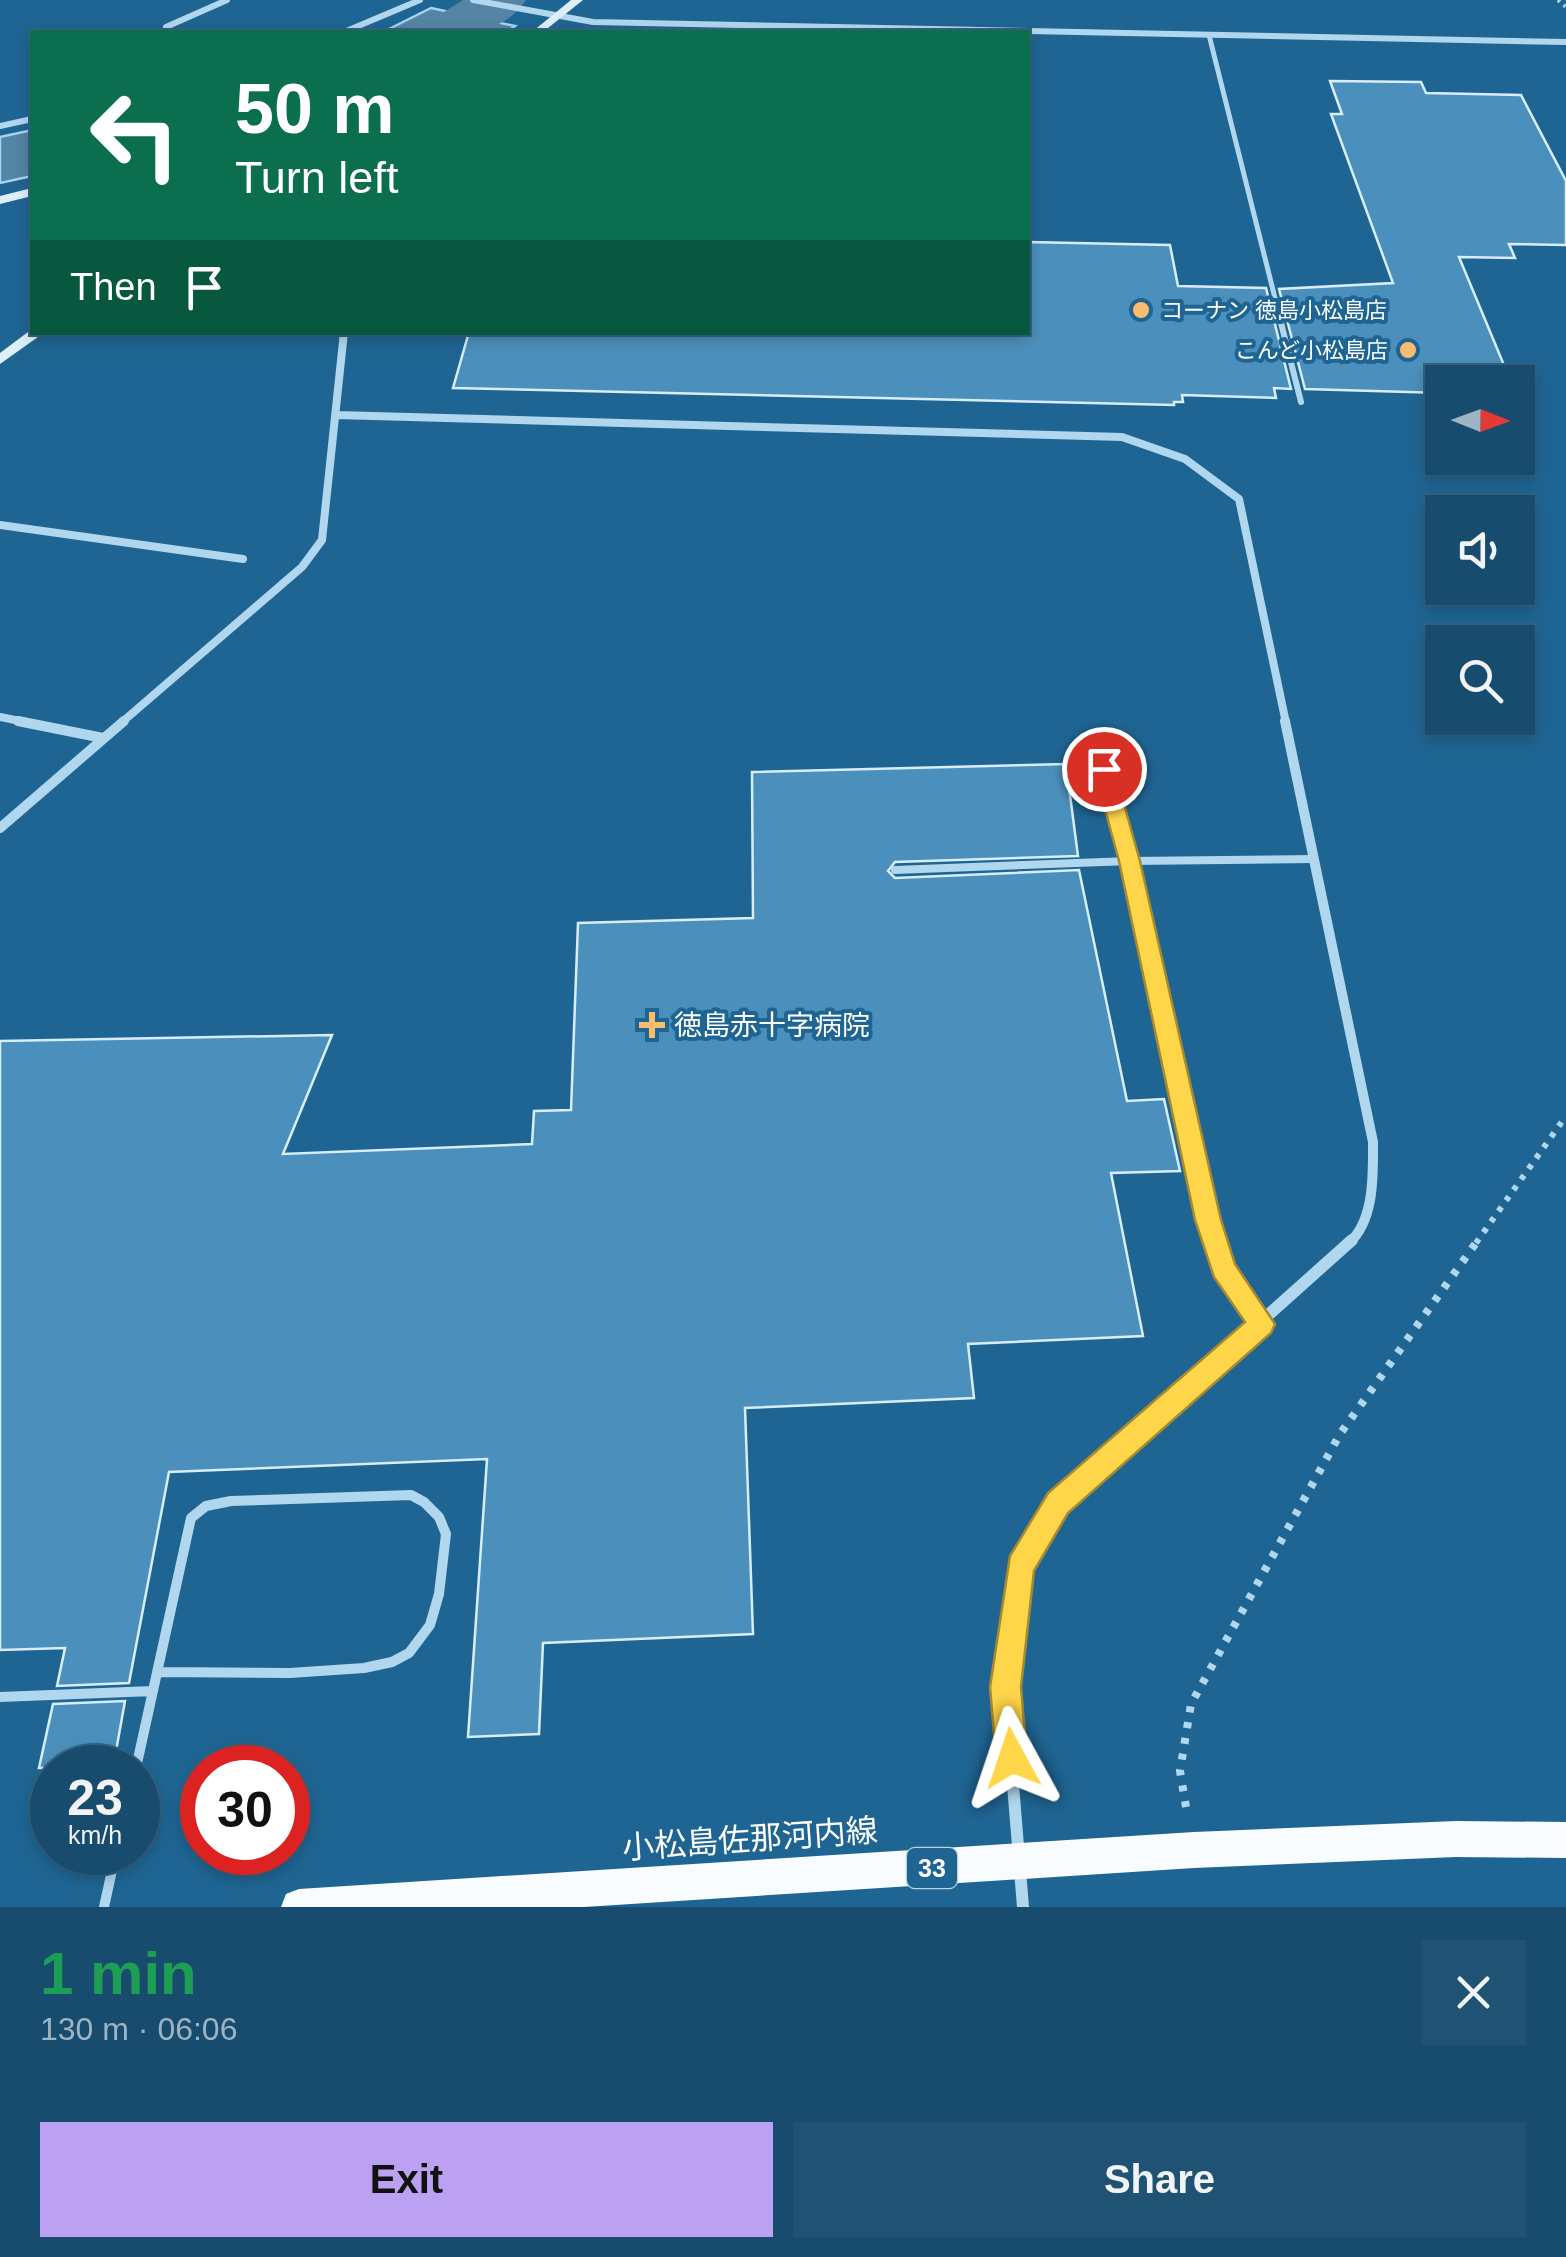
<!DOCTYPE html>
<meta charset="utf-8">
<style>
:root{--surface:#174c6e;--page:#205373;--text:#f1f3f6;--muted:#9eb4c2;--line:#366381;--accent:#bca0f2}
body{margin:0;font-family:Helvetica,"Noto Sans JP",sans-serif;background:var(--page);color:var(--text);height:100vh;display:flex;flex-direction:column;font-size:38px;white-space:nowrap}
*{box-sizing:border-box;margin:0}
p{font-size:32px;color:var(--muted)}
.icon{flex:none;width:55px;height:55px;fill:none;stroke:currentColor;stroke-width:2;stroke-linecap:round;stroke-linejoin:round}
.map{position:relative;height:1907px;overflow:hidden}
.panel{display:flex;flex-direction:column;background:var(--surface);flex:1}
.panel>*{flex:none}
.guide{position:absolute;left:30px;top:30px;width:1000px;height:305px;border-radius:0px;box-shadow:0 5px 15px #0003,0 0 0 2px var(--line);background:#0b6e4f;color:#fff;overflow:hidden}
.needle{width:65px;rotate:91deg}
.tools{position:absolute;left:1425px;top:365px;display:grid;gap:20px}
.tools a{display:grid;place-items:center;width:110px;height:110px;border-radius:0px;background:var(--surface);box-shadow:0 5px 15px #0003,0 0 0 2px var(--line);font-size:50px}
.speed{position:absolute;left:30px;top:1745px;display:flex;gap:20px;font-size:50px;font-weight:700;text-align:center}
.speed>*{display:grid;place-content:center;width:130px;height:130px;border-radius:50%;background:var(--surface);box-shadow:0 5px 15px #0003,0 0 0 2px var(--line);line-height:1}
.speed small{font-size:25px;font-weight:400}
.speed .limit{border:15px solid #d22;background:#fff;color:#111}
.pin{position:absolute;display:grid;place-items:center;width:85px;height:85px;color:#fff;margin:-42px;border:5px solid #fff;border-radius:50%;box-shadow:0 2px 10px #0007}
.me{position:absolute;width:110px;margin:-55px;rotate:355deg;stroke-linejoin:round;filter:drop-shadow(0 0 8px #0008)}
.turn{display:flex;align-items:center;gap:35px;height:210px;padding:0 40px;font-size:45px}
.turn .icon{width:130px;height:130px;stroke-width:2.5}
.turn b{display:block;font-size:70px;line-height:85px}
.then{display:flex;align-items:center;height:95px;padding:0 40px;background:#0003;gap:20px;font-size:38px}
.round{display:grid;place-items:center;flex:none;width:105px;height:105px;border-radius:0px;background:var(--page)}
.overview{display:flex;align-items:center;justify-content:space-between;height:170px;padding:0 40px}
h1{font-size:60px;font-weight:600;line-height:75px;color:#1e9e55}
.cta{display:flex;gap:20px;margin-top:auto;padding:20px 40px}
.cta a{flex:1;height:115px;border-radius:0px;background:var(--accent);color:#111;font-size:40px;font-weight:600;line-height:115px;text-align:center}
.cta a+a{background:var(--page);color:var(--text)}
.map>svg:first-child{display:block}
.water{fill:#5585a4;stroke:#a4d4f0;stroke-width:2.5}
.lines{fill:none;stroke-linecap:round;stroke-linejoin:round}
.river{fill:#5585a4;fill-rule:evenodd}
.building{fill:#4b90bc;stroke:#d7edfa;stroke-width:2.5}
.path-far2{stroke:#b1d7ee;stroke-width:4;stroke-dasharray:2.5 5;stroke-linecap:butt}
.path-far1{stroke:#b1d7ee;stroke-width:6;stroke-dasharray:5 8;stroke-linecap:butt}
.path{stroke:#b1d7ee;stroke-width:8;stroke-dasharray:6 10;stroke-linecap:butt}
.lane-far3{stroke:#b1d7ee;stroke-width:5}
.lane-far2{stroke:#b1d7ee;stroke-width:6}
.lane-far1{stroke:#b1d7ee;stroke-width:8}
.lane{stroke:#b1d7ee;stroke-width:10}
.street-far3{stroke:#b1d7ee;stroke-width:6}
.street-far2{stroke:#b1d7ee;stroke-width:8}
.street-far1{stroke:#b1d7ee;stroke-width:10}
.street{stroke:#b1d7ee;stroke-width:12}
.secondary{fill:#ddeffa;fill-rule:evenodd}
.primary{fill:#f8fcff;fill-rule:evenodd}
.route{fill:#ffd54a;stroke:#a68a30;stroke-width:2.5}
.poi-dot{fill:#fcbc70;stroke:#1f6593;stroke-width:4}
.labels{text-anchor:middle;stroke-width:8;stroke-linejoin:round;paint-order:stroke}
.far-poi-label{font-size:22px;fill:#fff;stroke:#1f6593;text-anchor:start}
.shield{fill:#1f6593;stroke:#bcd1df;stroke-width:2.5}
.shield-label{font-size:25px;font-weight:bold;fill:#fff}
.poi-label{font-size:28px;fill:#fff;stroke:#1f6593;text-anchor:start}
.near-street-label{font-size:32px;fill:#fff;stroke:#1f6593}
</style>
<div class="map">
<svg width="1566" height="1907" viewBox="0 0 1566 1907">
<rect width="100%" height="100%" fill="#1f6593"/>
<!-- water -->
<path class="water" d="M431,8L515,26L507,32H383Z
M32,130V176L0,183V137Z"/>
<g class="lines">
<!-- river -->
<path class="river" d="M463,0H526C501,37 464,32 423,32L431,20Z"/>
</g>
<!-- building -->
<path class="building" d="M1330,81L1421,82L1426,93L1521,95L1566,181V245L1509,244L1515,258L1459,257L1511,382H1442V393L1305,389L1279,289L1393,283L1331,114H1342Z
M1028,242L1170,245L1178,286L1266,288L1291,389L1274,388L1276,398L1182,395L1183,402H1174V405L453,388L469,332H1028Z
M1066,764L1078,856L895,862L888,871L895,878L1079,870L1127,1101L1164,1099L1180,1171L1111,1173L1143,1336L968,1344L974,1398L745,1408L753,1634L543,1643L539,1734L468,1737L487,1459L169,1472L129,1683L57,1686L65,1648L0,1650V1041L332,1035L283,1154L532,1144L534,1111L571,1110L578,923L753,918L752,772Z
M125,1701L113,1768H39L53,1704Z"/>
<g class="lines">
<!-- path-far2 -->
<path class="path-far2" d="M1558,0L1566,7"/>
<!-- path-far1 -->
<path class="path-far1" d="M1476,1243L1566,1116"/>
<!-- path -->
<path class="path" d="M1186,1807L1180,1771L1191,1704L1340,1434L1478,1240"/>
<!-- lane-far3 -->
<path class="lane-far3" d="M1209,35L1280,318"/>
<!-- lane-far2 -->
<path class="lane-far2" d="M1279,315L1301,402"/>
<!-- lane-far1 -->
<path class="lane-far1" d="M1104,769L1130,861L1314,859
M895,870L1130,861L1215,1243"/>
<!-- lane -->
<path class="lane" d="M1214,1240L1223,1268L1261,1324
M0,1697L153,1691
M136,1768L191,1518L206,1506L231,1501L411,1495L424,1502L439,1517L446,1534L439,1594L430,1625L409,1653L392,1662L364,1668L290,1673L158,1672
M104,1907L116,1852"/>
<!-- street-far3 -->
<path class="street-far3" d="M473,0L593,22L1566,42
M166,27L227,0
M344,32L420,0
M0,126L32,119"/>
<!-- street-far2 -->
<path class="street-far2" d="M336,415L1122,437L1185,459L1239,499L1286,723
M0,525L243,559
M0,717L30,723
M121,723L302,567L322,540L344,332"/>
<!-- street-far1 -->
<path class="street-far1" d="M18,721L103,738
M1285,721L1373,1142C1373,1173 1375,1220 1349,1243
M0,828L124,721"/>
<!-- street -->
<path class="street" d="M1023,1907L1005,1687L1020,1567L1058,1503L1352,1240"/>
<!-- secondary -->
<path class="secondary" d="M571,0H583L543,32H532Z
M32,188V196L0,204V196Z
M32,329V332H45L0,364V353Z"/>
<!-- primary -->
<path class="primary" d="M1456,1821L1566,1822V1858L1456,1857L1194,1868L584,1907H281L286,1894L299,1889L1194,1832Z"/>
</g>
<!-- route -->
<path class="route" d="M1104,762L1114,769L1140,861L1221,1220L1235,1264L1275,1324L1271,1333L1068,1513L1034,1571L1021,1687L1027,1758L1023,1769L1012,1773L1000,1769L996,1758L990,1687L1010,1556L1048,1493L1245,1322L1214,1277L1195,1220L1119,861L1094,769Z"/>
<!-- markers -->
<g class="poi-dot">
<circle cx="1141" cy="310" r="10"/>
<circle cx="1408" cy="350" r="10"/>
<path d="M647 1010h10v10h10v10h-10v10h-10v-10h-10v-10h10z"/>
</g>
<g class="labels">
<!-- far-poi labels -->
<g class="far-poi-label">
<text x="1161" y="318">コーナン 徳島小松島店</text>
<text x="1388" y="358" text-anchor="end">こんど小松島店</text>
</g>
<!-- shield labels -->
<rect class="shield" x="907" y="1848" width="50" height="40" rx="8"/>
<g class="shield-label">
<text x="932" y="1877">33</text>
</g>
<!-- poi labels -->
<g class="poi-label">
<text x="674" y="1035">徳島赤十字病院</text>
</g>
<!-- near-street labels -->
<g class="near-street-label">
<text transform="translate(750 1839) rotate(-4)" y="11">小松島佐那河内線</text>
</g>
</g>
</svg>
<div class="tools">
<a><svg class="needle" viewBox="-14 -14 28 28"><path d="M0-13l5 13h-10z" fill="#e53935"/><path d="M0 13l5-13h-10z" fill="#9eb4c2"/></svg></a>
<a><svg class="icon" aria-label="sound" viewBox="0 0 24 24"><path d="M4 9h4l5-4v14l-5-4H4zM17 9q2 3 0 6"/></svg></a>
<a><svg class="icon" aria-label="search" viewBox="0 0 24 24"><circle cx="10" cy="10" r="6"/><path d="M15 15l6 6"/></svg></a>
</div>
<div class="speed"><div>23<small>km/h</small></div><div class="limit">30</div></div>
<div class="pin" style="left:1104px;top:769px;background:#d93025"><svg class="icon" aria-label="arrive" viewBox="0 0 24 24"><path d="M6 21V4h12l-3 4 3 4H6"/></svg></div>
<svg class="me" style="left:1012px;top:1758px" viewBox="-20 -20 40 40"><path d="M0-17L14 15 0 8-14 15z" fill="#ffd54a" stroke="#fff" stroke-width="4"/></svg>
<div class="guide">
<div class="turn"><svg class="icon" aria-label="left" viewBox="0 0 24 24"><path d="M17 20v-9H6M10 6l-5 5 5 5"/></svg><div><b>50 m</b>Turn left</div></div>
<div class="then">Then<svg class="icon" aria-label="arrive" viewBox="0 0 24 24"><path d="M6 21V4h12l-3 4 3 4H6"/></svg></div>
</div>
</div>
<section class="panel">
<div class="overview"><div><h1>1 min</h1><p>130 m · 06:06</p></div><a class="round"><svg class="icon" aria-label="close" viewBox="0 0 24 24"><path d="M6 6l12 12M18 6L6 18"/></svg></a></div>
<div class="cta"><a>Exit</a><a>Share</a></div>
</section>
